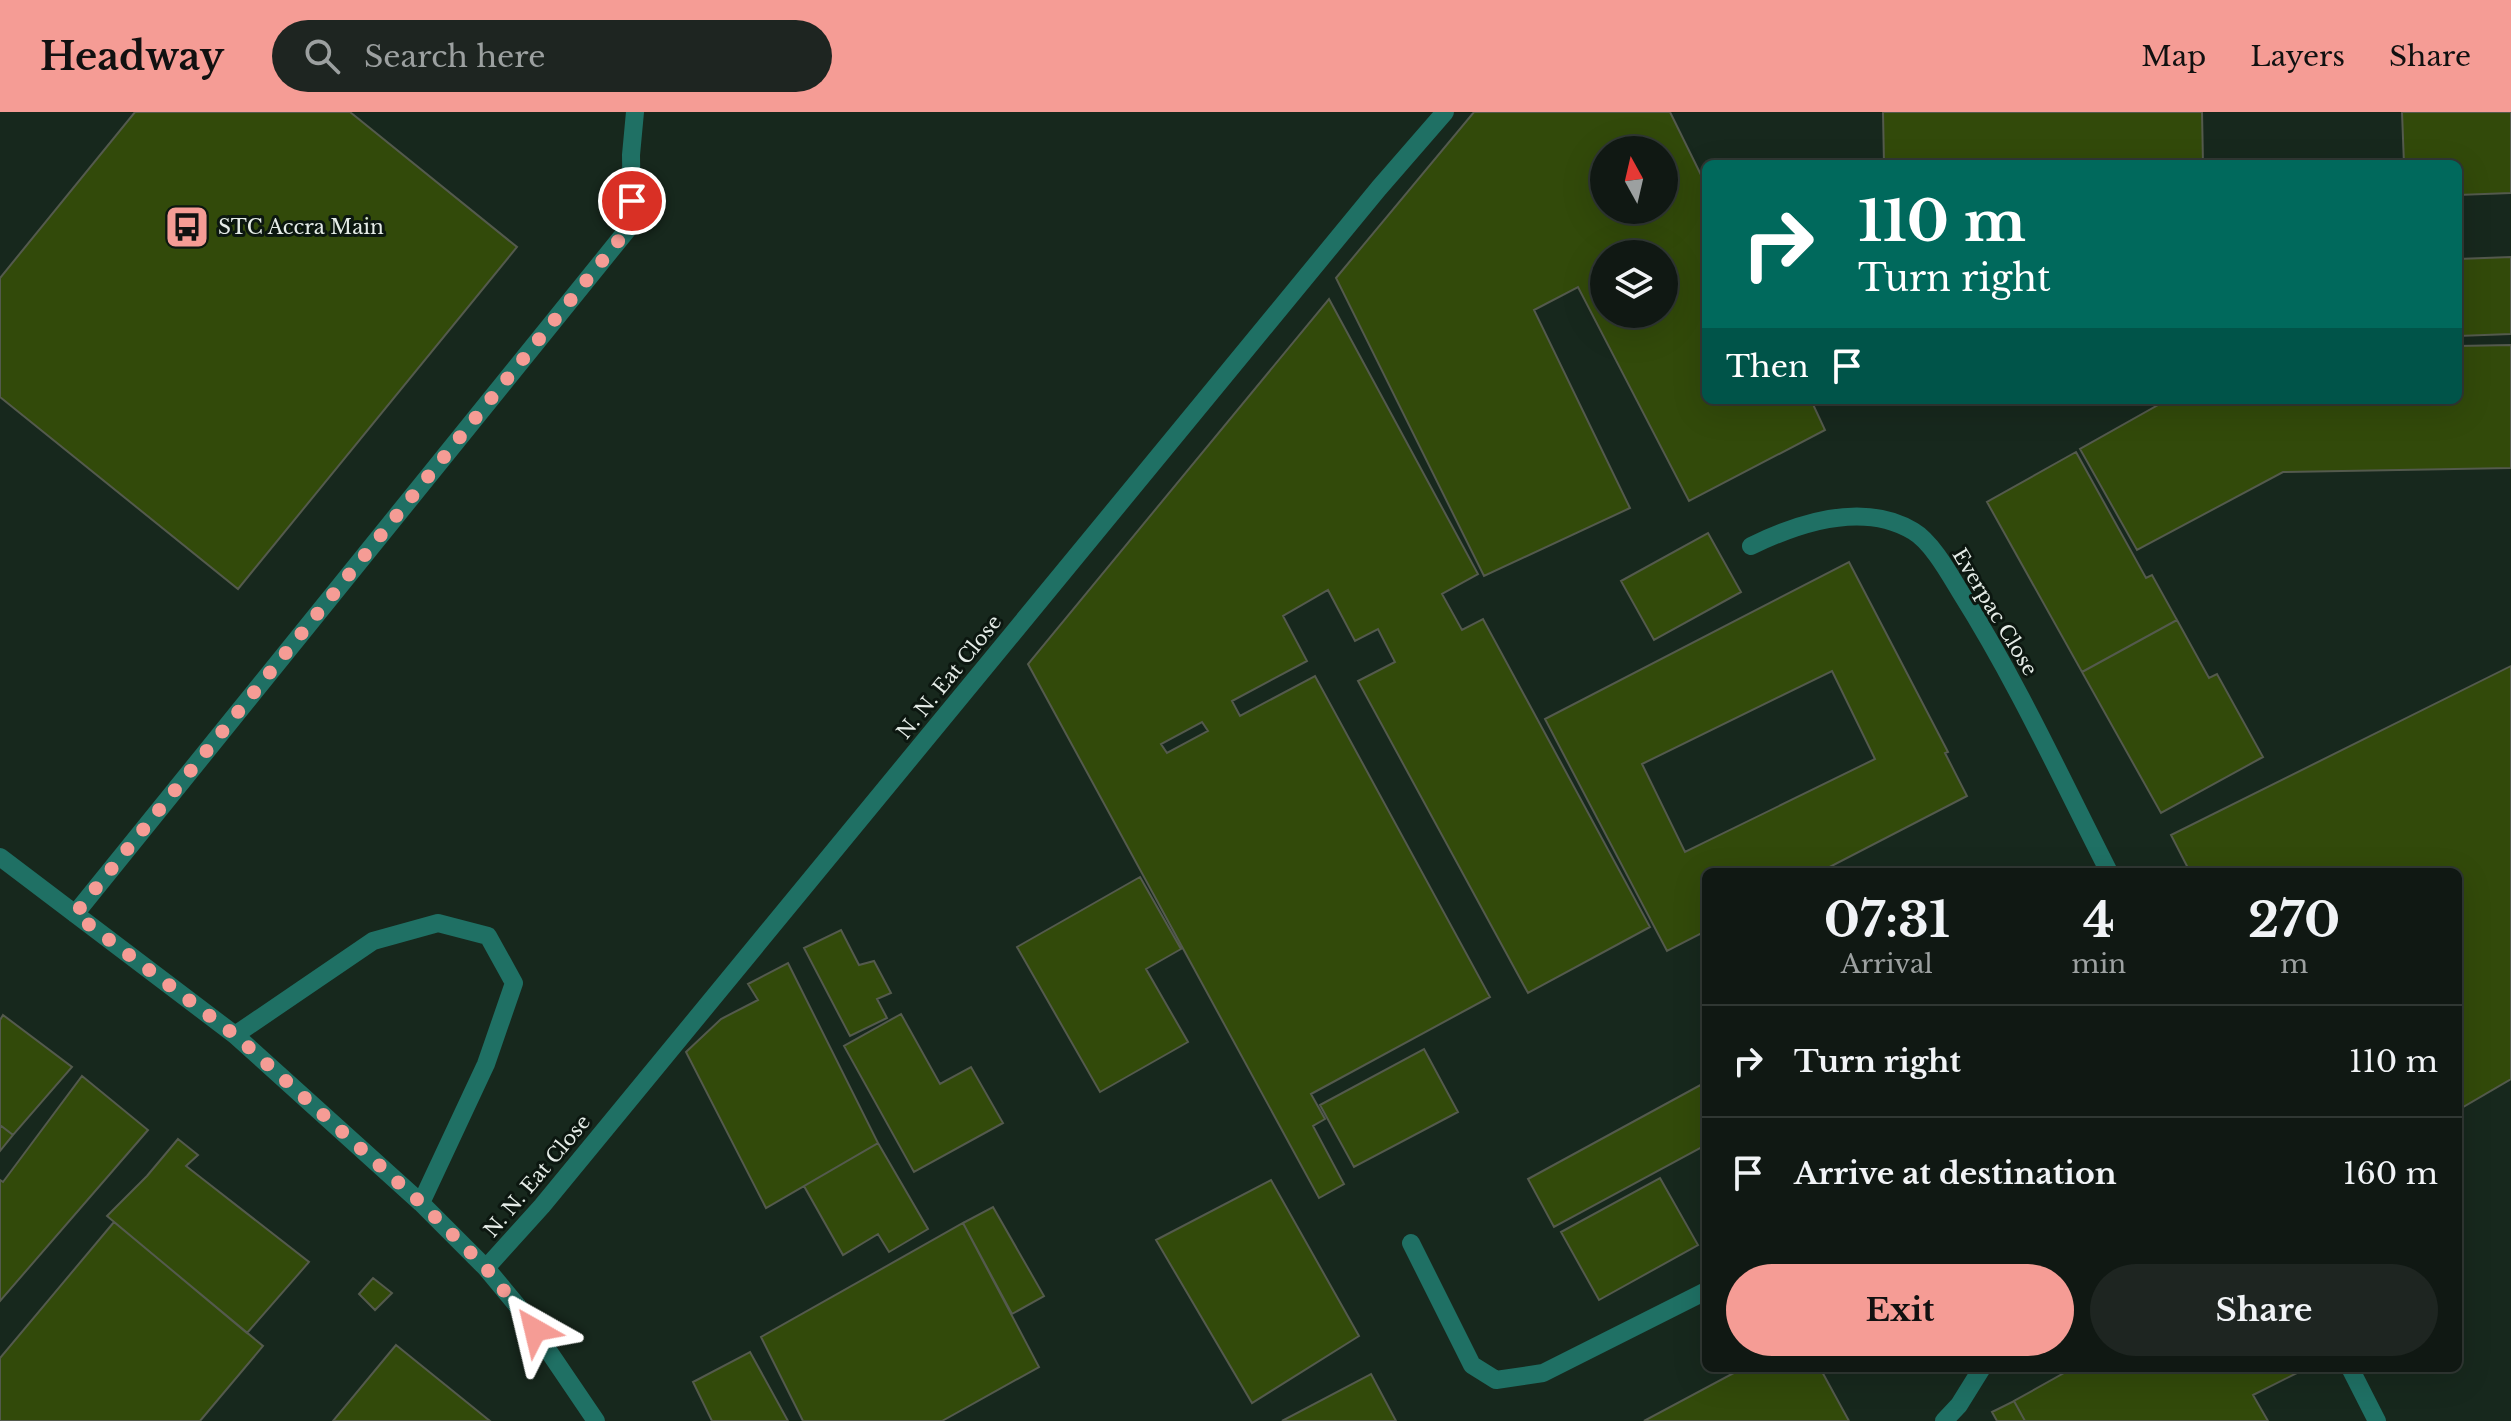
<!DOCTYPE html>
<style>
:root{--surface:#101813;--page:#1e2521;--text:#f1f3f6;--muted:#9ca0a0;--line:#303733;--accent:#f59c95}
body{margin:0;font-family:"Libre Baskerville",serif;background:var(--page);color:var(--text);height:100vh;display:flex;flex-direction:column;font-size:30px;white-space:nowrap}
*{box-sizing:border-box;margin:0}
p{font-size:26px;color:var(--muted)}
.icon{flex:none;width:44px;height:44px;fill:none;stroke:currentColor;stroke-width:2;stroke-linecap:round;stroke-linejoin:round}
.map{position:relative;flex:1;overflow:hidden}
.panel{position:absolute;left:1702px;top:756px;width:760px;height:504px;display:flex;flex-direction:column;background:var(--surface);border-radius:12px;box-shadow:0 8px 32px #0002,0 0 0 2px var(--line)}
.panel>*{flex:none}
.top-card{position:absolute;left:1702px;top:48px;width:760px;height:244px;border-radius:12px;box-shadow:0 8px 32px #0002,0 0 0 2px var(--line);background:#00695c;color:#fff;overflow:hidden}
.needle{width:52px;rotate:352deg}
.fabs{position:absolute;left:1590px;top:24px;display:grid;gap:16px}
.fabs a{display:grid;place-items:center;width:88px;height:88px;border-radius:50%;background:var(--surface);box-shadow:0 8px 32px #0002,0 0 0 2px var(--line);font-size:40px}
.pin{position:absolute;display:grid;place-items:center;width:68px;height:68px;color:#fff;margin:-34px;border:4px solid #fff;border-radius:50%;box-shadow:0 2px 8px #0007}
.me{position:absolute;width:88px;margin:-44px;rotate:323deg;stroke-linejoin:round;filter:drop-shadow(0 0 6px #0008)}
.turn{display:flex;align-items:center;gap:28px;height:168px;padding:0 24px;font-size:36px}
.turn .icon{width:104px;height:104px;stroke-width:2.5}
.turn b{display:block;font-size:56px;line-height:68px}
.then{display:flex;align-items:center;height:76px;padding:0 24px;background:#0003;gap:16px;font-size:30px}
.eta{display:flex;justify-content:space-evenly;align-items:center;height:136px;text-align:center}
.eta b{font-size:48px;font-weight:800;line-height:56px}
.action{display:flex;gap:16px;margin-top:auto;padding:16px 24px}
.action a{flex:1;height:92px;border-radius:48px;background:var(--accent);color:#111;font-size:32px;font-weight:800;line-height:92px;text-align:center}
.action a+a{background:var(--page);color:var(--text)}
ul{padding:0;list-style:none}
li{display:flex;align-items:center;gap:24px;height:112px;padding:0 24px;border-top:2px solid var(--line)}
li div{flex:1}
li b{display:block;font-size:30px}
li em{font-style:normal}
header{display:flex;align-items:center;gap:48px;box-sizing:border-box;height:112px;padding:0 40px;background:var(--accent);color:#111}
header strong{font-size:38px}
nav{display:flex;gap:44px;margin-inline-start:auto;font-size:28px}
.search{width:560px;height:72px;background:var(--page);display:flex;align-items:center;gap:20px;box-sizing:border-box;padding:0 28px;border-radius:44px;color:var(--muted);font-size:30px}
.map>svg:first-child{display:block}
.built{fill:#17281d;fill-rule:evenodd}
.building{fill:#324a0a;stroke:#545a4d;stroke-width:2;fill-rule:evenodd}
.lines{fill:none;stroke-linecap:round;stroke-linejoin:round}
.service{stroke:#1f7064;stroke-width:18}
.route{stroke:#f59c95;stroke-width:14;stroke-dasharray:0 25.2}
.labels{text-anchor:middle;stroke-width:6;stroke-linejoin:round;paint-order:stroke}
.poi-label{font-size:20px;fill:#e5ece7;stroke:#0c1710;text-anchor:start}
.street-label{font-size:20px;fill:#e5ece7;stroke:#0c1710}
</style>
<header>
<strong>Headway</strong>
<div class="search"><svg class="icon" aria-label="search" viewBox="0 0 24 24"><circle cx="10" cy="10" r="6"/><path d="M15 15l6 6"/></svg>Search here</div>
<nav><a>Map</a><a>Layers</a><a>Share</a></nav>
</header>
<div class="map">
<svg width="2511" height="1309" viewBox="0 0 2511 1309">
<rect width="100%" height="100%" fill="#152019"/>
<!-- built -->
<path class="built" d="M0,0H2511V1309H0ZM1604,38H1664V98H1604ZM1706,52H2458V288H1706ZM1604,142H1664V202H1604ZM1706,760H2458V1256H1706Z"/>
<!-- building -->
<path class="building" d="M135,0H350L517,135L238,477L0,285V166Z
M1474,0H1670L1706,73V288H1811L1825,318L1689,389L1578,175L1534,198L1630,396L1484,464L1336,166ZM1604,38H1664V98H1604ZM1604,142H1664V202H1604Z
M1883,0H2202L2203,52H1884Z
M2402,0H2511V81L2458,83V52H2404Z
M2511,145V222L2458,224V147Z
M1329,187L1478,462L1442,482L1462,518L1483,507L1650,815L1528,881L1358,569L1395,550L1378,517L1355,529L1328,478L1283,504L1307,549L1232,589L1240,604L1315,564L1490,885L1311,982L1325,1007L1313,1014L1344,1072L1319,1086L1028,552ZM1202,610L1208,619L1167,641L1161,632Z
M2511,233V356L2283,360L2137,438L2080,337L2167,288H2458V234Z
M2076,340L2146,466L2152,463L2177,508L2082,560L1987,390Z
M1708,421L1741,480L1654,528L1621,469Z
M1849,450L1948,640L1945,641L1967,684L1820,760H1706V819L1667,839L1545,607ZM1832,559L1875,647L1685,740L1642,652Z
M2177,508L2209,566L2217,562L2263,645L2161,701L2082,560Z
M2511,554V967L2458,998V760H2190L2171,723Z
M1140,765L1181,837L1146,857L1188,930L1100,980L1017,835Z
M841,818L859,853L874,849L891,881L877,887L887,906L850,924L804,836Z
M788,851L878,1031L766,1096L686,940L721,907L758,888L748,872Z
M901,902L940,972L971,955L1003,1011L914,1060L844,934Z
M3,903L72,955L13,1023L0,1013V908Z
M1424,937L1458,1000L1354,1055L1320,993Z
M82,964L148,1018L0,1189V1068L3,1070Z
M1706,970V1033L1554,1115L1528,1067Z
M0,1013L13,1023L0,1039Z
M178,1027L198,1043L186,1054L309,1150L247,1221L107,1104L147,1064Z
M878,1031L928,1117L889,1140L878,1122L843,1143L804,1074Z
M1660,1066L1698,1133L1599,1188L1561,1120Z
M1271,1068L1359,1224L1252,1291L1156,1128Z
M993,1095L1044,1184L1012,1202L963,1111Z
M114,1110L263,1234L200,1309H0V1246Z
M963,1111L1039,1255L942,1309H803L761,1225Z
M373,1166L392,1181L375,1198L359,1182Z
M396,1233L490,1309H333Z
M750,1240L788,1309H712L693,1270Z
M1743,1256H1820L1849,1309H1644Z
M2073,1256H2297L2299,1260L2253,1283L2268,1309H2025L2014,1289Z
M1371,1262L1396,1309H1282Z
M2014,1289L2025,1309H1997L1992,1300Z"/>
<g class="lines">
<!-- service -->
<path class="service" d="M1751,434C1798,411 1863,389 1913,419C1932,430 1950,463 1961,481C2017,570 2061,666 2109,760
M0,745L235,923L421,1091L486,1156L520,1197L596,1309
M75,802L632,112L631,43L635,0
M235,923L373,829L438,811L488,824L514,871L486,952L421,1091
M1411,1131L1472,1253L1496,1268L1543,1261L1706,1179
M486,1156L542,1094L1379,76L1445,0
M2350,1256L2377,1309
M1944,1309L1959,1293L1982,1256"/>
</g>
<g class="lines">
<!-- route -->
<path class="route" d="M535,1218L486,1156L421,1091L235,923L75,802L632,112V89"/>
</g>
<!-- icons -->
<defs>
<g id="bus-square" transform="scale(2.3)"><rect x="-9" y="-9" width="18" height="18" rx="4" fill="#f59c95" stroke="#0c1710"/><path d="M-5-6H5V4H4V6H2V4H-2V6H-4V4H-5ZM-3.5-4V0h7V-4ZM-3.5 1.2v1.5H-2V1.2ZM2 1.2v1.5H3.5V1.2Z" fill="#111"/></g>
</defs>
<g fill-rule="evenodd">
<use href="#bus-square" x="187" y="115"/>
</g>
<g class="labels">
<!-- poi labels -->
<g class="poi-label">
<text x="218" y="122">STC Accra Main</text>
</g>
<!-- street labels -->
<g class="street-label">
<text transform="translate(1995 500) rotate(59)" y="7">Everpac Close</text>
<text transform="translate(949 565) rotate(-51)" y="7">N. N. Eat Close</text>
<text transform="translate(537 1064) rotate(-50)" y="7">N. N. Eat Close</text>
</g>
</g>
</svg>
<div class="fabs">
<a><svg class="needle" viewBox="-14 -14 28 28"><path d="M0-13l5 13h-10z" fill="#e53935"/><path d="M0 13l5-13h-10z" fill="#9ca0a0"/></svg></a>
<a><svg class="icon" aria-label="layers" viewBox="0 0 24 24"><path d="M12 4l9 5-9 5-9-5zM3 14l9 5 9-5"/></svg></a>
</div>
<div class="pin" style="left:632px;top:89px;background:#d93025"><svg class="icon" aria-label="arrive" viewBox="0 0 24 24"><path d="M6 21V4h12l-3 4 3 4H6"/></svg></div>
<svg class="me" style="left:535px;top:1218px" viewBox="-20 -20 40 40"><path d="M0-17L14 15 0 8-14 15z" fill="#f59c95" stroke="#fff" stroke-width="4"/></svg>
<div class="top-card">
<div class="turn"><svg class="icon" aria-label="right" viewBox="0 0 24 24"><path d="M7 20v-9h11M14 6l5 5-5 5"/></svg><div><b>110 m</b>Turn right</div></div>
<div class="then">Then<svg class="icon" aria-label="arrive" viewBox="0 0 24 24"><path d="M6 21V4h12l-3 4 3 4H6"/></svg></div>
</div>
<section class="panel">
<div class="eta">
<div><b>07:31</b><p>Arrival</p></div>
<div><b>4</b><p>min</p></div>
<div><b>270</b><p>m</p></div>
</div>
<ul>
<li><svg class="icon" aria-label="right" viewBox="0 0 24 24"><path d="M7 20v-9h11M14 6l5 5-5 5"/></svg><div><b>Turn right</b></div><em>110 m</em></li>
<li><svg class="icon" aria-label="arrive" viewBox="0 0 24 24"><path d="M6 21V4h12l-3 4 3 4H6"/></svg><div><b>Arrive at destination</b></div><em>160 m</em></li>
</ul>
<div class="action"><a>Exit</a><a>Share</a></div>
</section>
</div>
